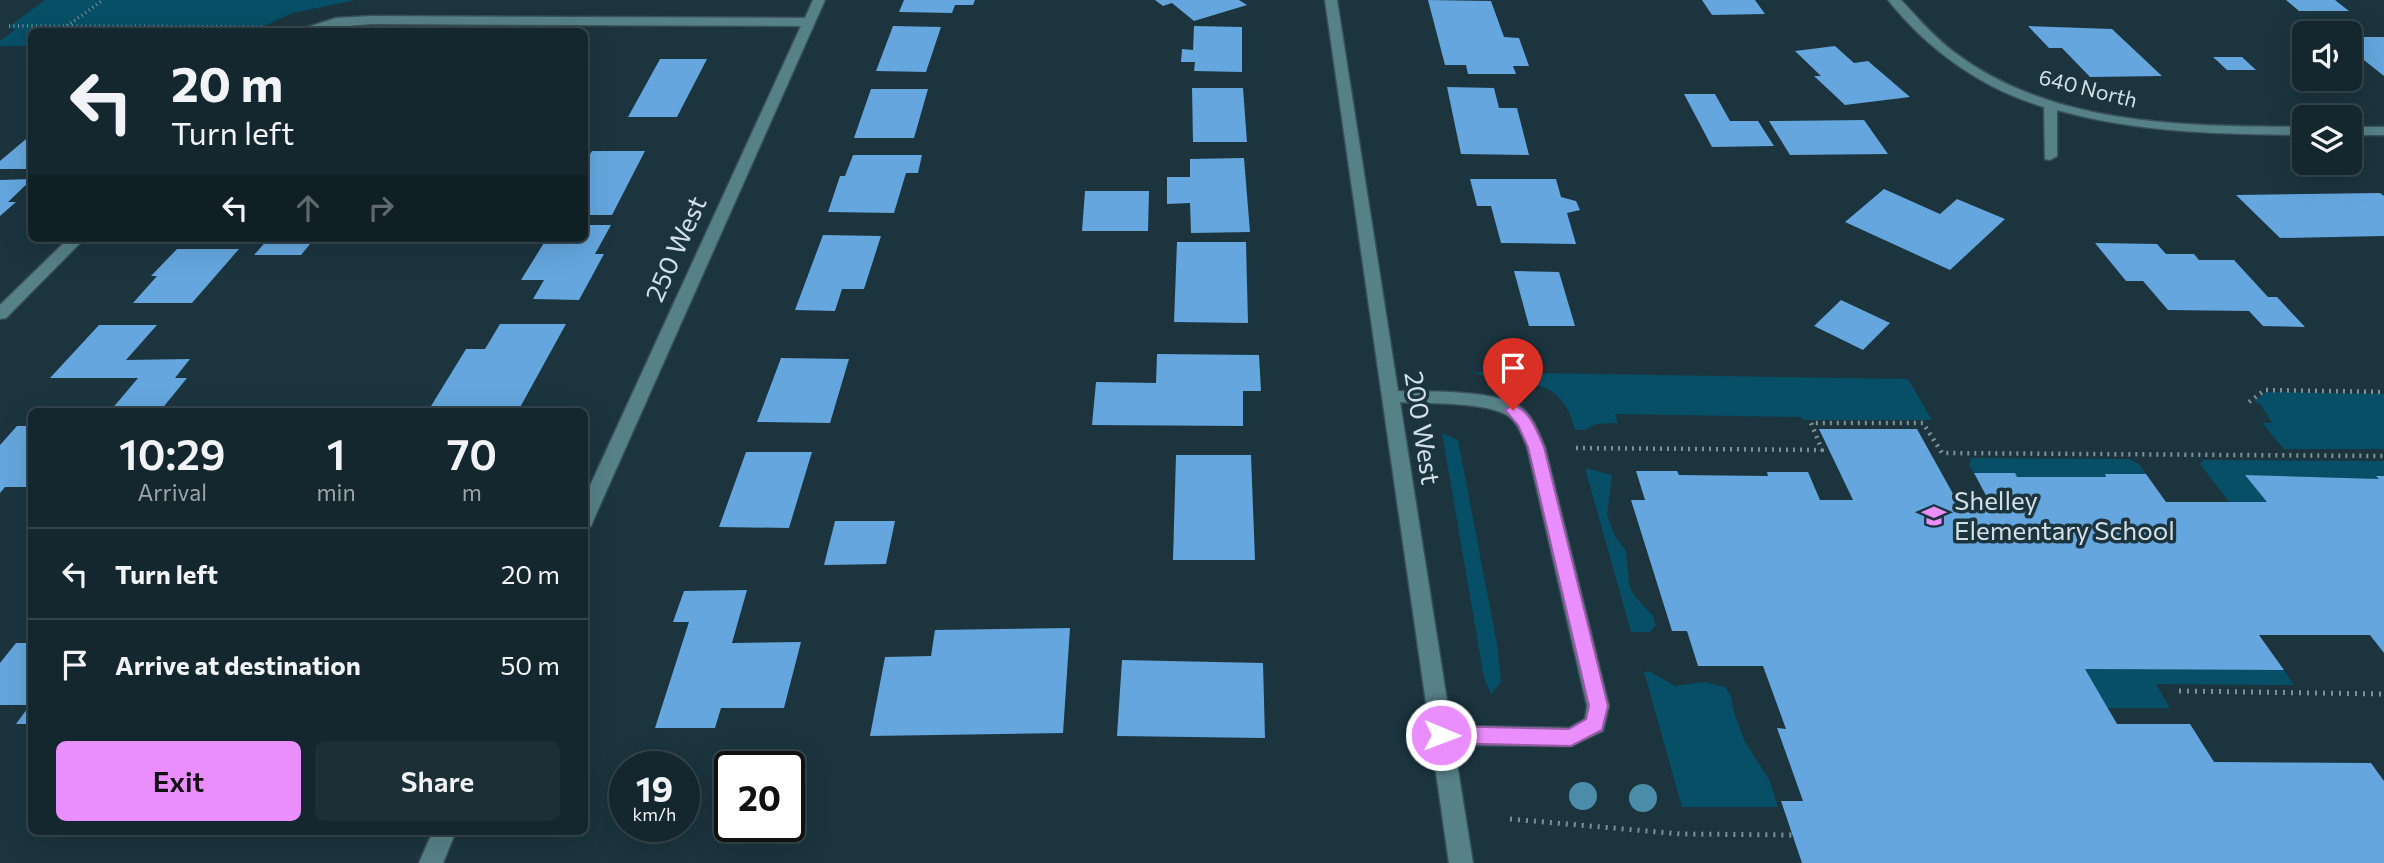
<!DOCTYPE html>
<style>
:root{--surface:#14272e;--page:#1d2f36;--text:#f1f3f6;--muted:#9da5aa;--line:#33444a;--accent:#ea8dfd}
body{margin:0;font-family:Commissioner,sans-serif;background:var(--page);color:var(--text);height:100vh;display:flex;flex-direction:column;font-size:26px;white-space:nowrap}
*{box-sizing:border-box;margin:0}
p{font-size:23px;color:var(--muted)}
.icon{flex:none;width:38px;height:38px;fill:none;stroke:currentColor;stroke-width:2;stroke-linecap:round;stroke-linejoin:round}
.map{position:relative;flex:1;overflow:hidden}
.details{position:absolute;left:28px;top:408px;width:560px;height:427px;display:flex;flex-direction:column;background:var(--surface);border-radius:10px;box-shadow:0 7px 28px #0002,0 0 0 2px var(--line)}
.details>*{flex:none}
.hud{position:absolute;left:28px;top:28px;width:560px;height:214px;border-radius:10px;box-shadow:0 7px 28px #0002,0 0 0 2px var(--line);background:#14272e;color:var(--text);overflow:hidden}
.controls{position:absolute;left:2292px;top:21px;display:grid;gap:14px}
.controls a{display:grid;place-items:center;width:70px;height:70px;border-radius:10px;background:var(--surface);box-shadow:0 7px 28px #0002,0 0 0 2px var(--line);font-size:35px}
.speed{position:absolute;left:609px;top:751px;display:flex;gap:14px;font-size:35px;font-weight:700;text-align:center}
.speed>*{display:grid;place-content:center;width:91px;height:91px;border-radius:50%;background:var(--surface);box-shadow:0 7px 28px #0002,0 0 0 2px var(--line);line-height:1}
.speed small{font-size:18px;font-weight:400}
.speed .limit{border:4px solid #111;border-radius:10px;background:#fff;color:#111}
.pin{position:absolute;display:grid;place-items:center;width:60px;height:60px;color:#fff;margin:-72px -30px;border-radius:50% 50% 50% 0;rotate:-45deg;box-shadow:0 0 7px #0007}
.pin .icon{rotate:45deg}
.me{position:absolute;width:77px;margin:-38px;rotate:91deg;stroke-linejoin:round;filter:drop-shadow(0 0 5px #0008)}
.turn{display:flex;align-items:center;gap:24px;height:147px;padding:0 28px;font-size:32px}
.turn .icon{width:91px;height:91px;stroke-width:2.5}
.turn b{display:block;font-size:49px;line-height:60px}
.lanes{display:flex;align-items:center;height:66px;padding:0 28px;background:#0003;justify-content:center;gap:35px;direction:ltr}
.lanes .off{opacity:.35}
.eta{display:flex;justify-content:space-evenly;align-items:center;height:119px;text-align:center}
.eta b{font-size:42px;font-weight:600;line-height:49px}
.primary-button{display:flex;gap:14px;margin-top:auto;padding:14px 28px}
.primary-button a{flex:1;height:80px;border-radius:10px;background:var(--accent);color:#111;font-size:28px;font-weight:600;line-height:80px;text-align:center}
.primary-button a+a{background:var(--page);color:var(--text)}
ul{padding:0;list-style:none}
li{display:flex;align-items:center;gap:21px;height:91px;padding:0 28px;border-top:2px solid var(--line)}
li div{flex:1}
li b{display:block;font-size:26px}
li em{font-style:normal}
.map>svg:first-child{display:block}
.green{fill:#064f66}
.building{fill:#64a6dd}
.lines{fill:none;stroke-linecap:round;stroke-linejoin:round}
.minor-casing{stroke:#385059;stroke-width:3}
.path-far2{stroke:#7e9199;stroke-width:3.5;stroke-dasharray:1 3.5;stroke-linecap:butt}
.path-far1{stroke:#7e9199;stroke-width:4.5;stroke-dasharray:2 5;stroke-linecap:butt}
.path{stroke:#7e9199;stroke-width:5;stroke-dasharray:2 6;stroke-linecap:butt}
.minor{fill:#568187;fill-rule:evenodd}
.tree{fill:#4b8da8}
.route{fill:#ea8dfd;stroke:#985ca4;stroke-width:2}
.labels{text-anchor:middle;stroke-width:7;stroke-linejoin:round;paint-order:stroke}
.far-street-label{font-size:21px;fill:#d2e0e7;stroke:#1b343e}
.street-label{font-size:26px;fill:#d2e0e7;stroke:#1b343e}
.poi-label{font-size:26px;fill:#d2e0e7;stroke:#1b343e;text-anchor:start}
</style>
<div class="map">
<svg width="2384" height="863" viewBox="0 0 2384 863">
<rect width="100%" height="100%" fill="#1b343e"/>
<!-- green -->
<path class="green" d="M45,0H356L292,13L254,31L32,32L31,46H0V41L16,29L7,28Z
M1472,372L1908,379L1932,420H1803L1801,417L1615,414L1618,423L1596,424L1584,430H1575C1560,369 1518,389 1472,372Z
M2266,392L2384,394V449H2284L2262,423H2272L2261,405L2254,401Z
M1442,433L1458,440L1497,644L1501,682L1491,694L1484,678Z
M1971,458L2129,459L2139,464L2146,474H2106V477H2017L2014,473H1974L1969,465Z
M2203,460L2384,461V476H2377L2379,479L2246,475L2267,502H2229L2200,464Z
M1585,468L1612,475L1607,515L1615,536L1626,551L1629,584L1633,594L1653,616L1656,625L1650,632H1631Z
M2085,669L2284,670L2294,685L2156,684L2170,708H2107Z
M1649,671L1675,686L1704,682L1725,687L1731,696L1733,709L1745,742L1769,779L1778,807H1682L1644,672Z"/>
<!-- building -->
<path class="building" d="M904,0H975L973,5H955L952,13L899,12Z
M1155,0H1239L1247,5L1194,21L1172,3L1163,6Z
M1428,0L1491,1L1504,37L1519,38L1529,66H1513L1516,74H1468L1466,65H1445Z
M1702,0H1755L1765,14L1712,15Z
M2286,0H2335L2349,11H2299Z
M893,26L941,27L926,72L876,71Z
M1194,26L1242,27V72L1194,71L1195,62H1181L1182,49L1193,50Z
M2028,26L2112,29L2162,76L2090,77L2062,48H2049Z
M2350,37H2384V76L2350,49Z
M1835,46L1854,63L1868,61L1910,97L1845,105L1814,76H1821L1795,51Z
M2213,57H2242L2256,70H2227Z
M660,59H707L677,117H628Z
M1447,87L1494,88L1499,108H1517L1529,155L1461,154Z
M1192,88H1243L1247,142H1193Z
M871,89H928L914,138H854Z
M1684,94H1715L1730,121H1758L1774,146L1712,147Z
M1864,120L1888,154L1790,155L1769,121Z
M32,134V169H0V161Z
M592,151H645L612,215H584V164Z
M853,155H922L918,173H906L894,213L828,212L840,176H845Z
M1244,158L1250,232L1191,233L1190,203L1167,204V177H1190V159Z
M1470,179H1556L1561,197L1576,201L1580,210L1567,213L1576,244L1501,243L1491,206H1477Z
M0,180L32,179L8,202H16L0,216Z
M1884,189L1940,214L1957,199L2005,219L1950,270L1845,222Z
M1085,191H1149L1148,231H1082Z
M2380,193L2384,196V236L2280,238L2236,195Z
M584,225H611L595,254H604L579,300L533,299L544,280H521L547,238H584Z
M823,235L881,236L864,289H842L835,311L795,310Z
M269,238H315L301,255H254Z
M1177,242H1246L1248,323L1174,322Z
M2095,243L2157,244L2166,254H2194L2199,260H2234L2268,297H2277L2305,327L2263,326L2249,311L2168,310L2143,281H2126Z
M177,249H239L192,303H133L157,276H151Z
M1514,271L1559,272L1575,326H1529Z
M1841,300L1890,323L1863,350L1814,326Z
M500,324H566L518,411H428L466,349H485Z
M99,325H157L126,360L190,359L175,378H187L161,410H111L138,378H50Z
M1157,354L1259,355L1261,391H1243V426L1092,425L1096,382L1156,383Z
M781,358L849,359L830,423L757,422Z
M17,426H32V487H5L0,493V445Z
M1819,429H1917L1957,501H1989L1974,473H2015L2017,477H2106L2105,474H2146L2166,502H2267L2245,475L2379,479L2376,476H2384V653L2370,635H2259L2284,670L2085,669L2117,724H2190L2214,762L2371,763L2384,781V863H1802L1781,801H1803L1777,728L1786,729L1763,666H1698L1687,631H1672L1631,500H1645L1636,471H1677L1679,475L1768,476L1767,472H1808L1820,500H1853Z
M746,452H812L789,528L719,527Z
M1176,455H1251L1255,560H1173Z
M835,521H895L886,564L824,565Z
M747,590L732,643L801,642L784,708H721L715,728H655L689,622H673L684,591Z
M1070,628L1063,733L870,736L885,657L931,656L935,630Z
M16,643H32V724H16L30,705H0V663Z
M1122,660L1263,663L1265,738L1117,736Z"/>
<g class="lines">
<!-- minor casing -->
<g class="minor-casing">
<path id="minor" d="M813,0H825L593,521L591,526L584,528V499L801,26L372,24C345,25 319,32 292,32L336,18L372,16L805,18Z
M1325,0H1337L1398,391C1430,392 1498,389 1523,409C1534,418 1539,434 1545,447L1609,706L1603,731L1571,746L1454,745L1473,863H1449ZM1400,402C1427,404 1491,401 1511,418C1519,425 1523,437 1527,447L1587,706L1585,719L1569,728L1451,726Z
M1888,0H1901C1918,18 1934,37 1954,52C2053,127 2187,126 2305,127V135C2222,134 2138,133 2057,110V156L2050,160L2045,159L2044,107C1982,89 1928,50 1888,0Z
M2350,127H2384V135H2350Z
M69,238H85L6,318L0,319V305Z
M433,831H456L443,863H419Z"/>
</g>
<!-- path-far2 -->
<path class="path-far2" d="M9,26L264,27
M67,26L103,0"/>
<!-- path-far1 -->
<path class="path-far1" d="M2249,402L2265,390L2384,392
M1576,448L1822,450L1811,423H1923L1942,453L2384,456"/>
<!-- path -->
<path class="path" d="M2179,691L2384,694
M1510,819L1681,834L1792,835"/>
<!-- minor -->
<use href="#minor" class="minor"/>
</g>
<!-- trees -->
<g class="tree">
<circle cx="1583" cy="796" r="14"/>
<circle cx="1643" cy="798" r="14"/>
</g>
<!-- route -->
<path class="route" d="M1513,405C1531,411 1537,432 1544,447L1608,706L1602,730L1571,746L1441,743L1435,741L1432,735L1435,729L1441,726L1569,729L1586,719L1589,706L1528,447L1518,425L1505,410Z"/>
<!-- icons -->
<defs>
<g id="school-bare" transform="scale(1.89)"><path d="M0-5L7-2L0 1L-7-2ZM-4 1L0 2.5L4 1V4Q0 6-4 4Z" fill="#ea8dfd" stroke="#1b343e" stroke-width="2.5" paint-order="stroke"/></g>
</defs>
<g fill-rule="evenodd">
<use href="#school-bare" x="1934" y="516"/>
</g>
<g class="labels">
<!-- far-street labels -->
<g class="far-street-label">
<text transform="translate(2088 89) rotate(14)" y="7">640 North</text>
</g>
<!-- street labels -->
<g class="street-label">
<text transform="translate(676 249) rotate(-66)" y="9">250 West</text>
<text transform="translate(1422 428) rotate(81)" y="9">200 West</text>
</g>
<!-- poi labels -->
<g class="poi-label">
<text x="1954" y="510">Shelley<tspan x="1954" dy="30">Elementary School</tspan></text>
</g>
</g>
</svg>
<div class="controls">
<a><svg class="icon" aria-label="sound" viewBox="0 0 24 24"><path d="M4 9h4l5-4v14l-5-4H4zM17 9q2 3 0 6"/></svg></a>
<a><svg class="icon" aria-label="layers" viewBox="0 0 24 24"><path d="M12 4l9 5-9 5-9-5zM3 14l9 5 9-5"/></svg></a>
</div>
<div class="speed"><div>19<small>km/h</small></div><div class="limit">20</div></div>
<div class="pin" style="left:1513px;top:410px;background:#d93025"><svg class="icon" aria-label="arrive" viewBox="0 0 24 24"><path d="M6 21V4h12l-3 4 3 4H6"/></svg></div>
<svg class="me" style="left:1441px;top:735px" viewBox="-20 -20 40 40"><circle r="17" fill="#ea8dfd" stroke="#fff" stroke-width="3"/><path d="M0-11L8 9 0 5-8 9z" fill="#fff"/></svg>
<div class="hud">
<div class="turn"><svg class="icon" aria-label="left" viewBox="0 0 24 24"><path d="M17 20v-9H6M10 6l-5 5 5 5"/></svg><div><b>20 m</b>Turn left</div></div>
<div class="lanes"><svg class="icon" aria-label="left" viewBox="0 0 24 24"><path d="M17 20v-9H6M10 6l-5 5 5 5"/></svg><svg class="icon off" aria-label="ahead" viewBox="0 0 24 24"><path d="M12 20V5M6 11l6-6 6 6"/></svg><svg class="icon off" aria-label="right" viewBox="0 0 24 24"><path d="M7 20v-9h11M14 6l5 5-5 5"/></svg></div>
</div>
<section class="details">
<div class="eta">
<div><b>10:29</b><p>Arrival</p></div>
<div><b>1</b><p>min</p></div>
<div><b>70</b><p>m</p></div>
</div>
<ul>
<li><svg class="icon" aria-label="left" viewBox="0 0 24 24"><path d="M17 20v-9H6M10 6l-5 5 5 5"/></svg><div><b>Turn left</b></div><em>20 m</em></li>
<li><svg class="icon" aria-label="arrive" viewBox="0 0 24 24"><path d="M6 21V4h12l-3 4 3 4H6"/></svg><div><b>Arrive at destination</b></div><em>50 m</em></li>
</ul>
<div class="primary-button"><a>Exit</a><a>Share</a></div>
</section>
</div>
